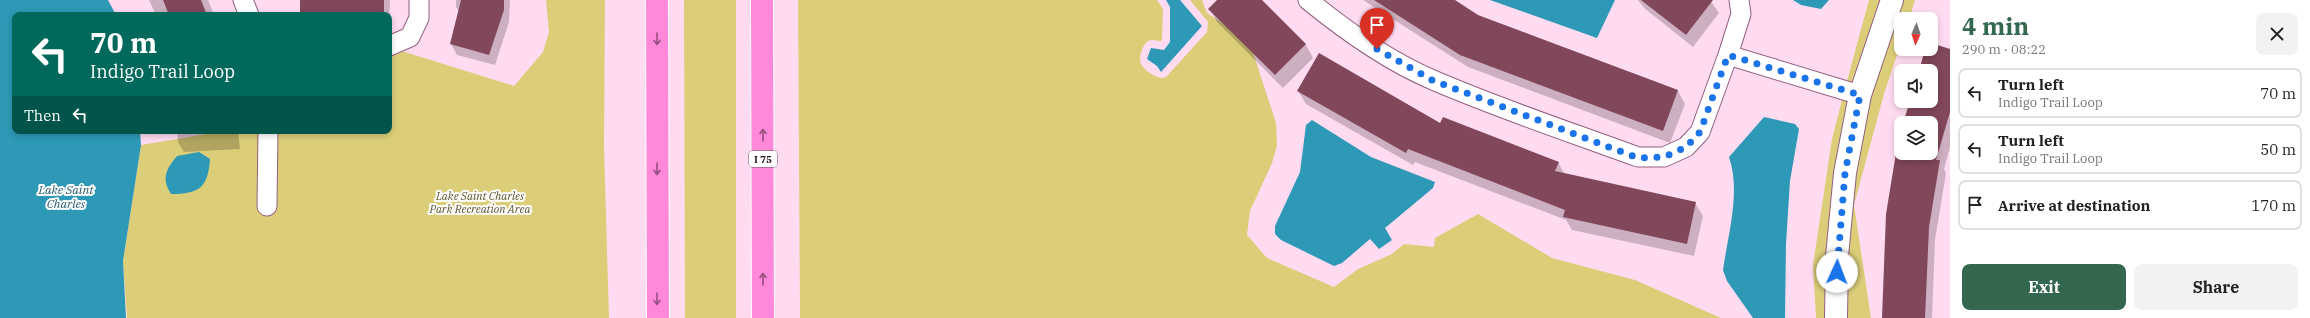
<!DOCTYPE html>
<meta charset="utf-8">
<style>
:root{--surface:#fff;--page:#f2f2f2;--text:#222;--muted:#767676;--line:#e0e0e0;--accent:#33684e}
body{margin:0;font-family:"IBM Plex Serif",serif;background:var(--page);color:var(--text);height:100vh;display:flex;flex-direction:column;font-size:15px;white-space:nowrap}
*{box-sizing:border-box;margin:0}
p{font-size:13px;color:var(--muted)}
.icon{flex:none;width:22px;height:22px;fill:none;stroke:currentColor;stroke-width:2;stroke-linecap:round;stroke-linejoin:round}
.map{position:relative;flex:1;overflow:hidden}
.side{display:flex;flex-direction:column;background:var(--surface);width:360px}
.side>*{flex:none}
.guide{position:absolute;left:12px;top:12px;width:380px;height:122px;border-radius:8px;box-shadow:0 2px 6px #0003;background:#00695c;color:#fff;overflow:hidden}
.needle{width:26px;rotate:183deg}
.controls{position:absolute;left:1894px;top:12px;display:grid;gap:8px}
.controls a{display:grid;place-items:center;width:44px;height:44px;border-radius:8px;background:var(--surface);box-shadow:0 2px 6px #0003;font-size:20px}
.pin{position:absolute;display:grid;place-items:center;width:34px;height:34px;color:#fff;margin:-41px -17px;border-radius:50% 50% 50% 0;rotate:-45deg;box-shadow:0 0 4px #0007}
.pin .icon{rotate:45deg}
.me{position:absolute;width:44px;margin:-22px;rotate:2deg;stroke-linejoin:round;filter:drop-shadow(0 0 3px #0008)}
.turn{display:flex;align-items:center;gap:14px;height:84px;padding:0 12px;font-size:18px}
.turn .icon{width:52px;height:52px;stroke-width:2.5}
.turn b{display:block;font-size:28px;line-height:34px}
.then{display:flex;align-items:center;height:38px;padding:0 12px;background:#0003;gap:8px;font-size:15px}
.round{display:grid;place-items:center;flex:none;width:42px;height:42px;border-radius:8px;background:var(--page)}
.overview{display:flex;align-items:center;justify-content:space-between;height:68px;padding:0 12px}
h1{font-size:24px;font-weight:800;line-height:30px;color:var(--accent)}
.primary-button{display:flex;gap:8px;margin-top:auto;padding:8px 12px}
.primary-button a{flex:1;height:46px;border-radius:8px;background:var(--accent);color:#fff;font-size:16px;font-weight:800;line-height:46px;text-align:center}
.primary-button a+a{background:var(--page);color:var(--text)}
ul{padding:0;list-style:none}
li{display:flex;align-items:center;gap:12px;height:50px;margin:0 8px 6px;padding:0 4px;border:2px solid var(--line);border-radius:8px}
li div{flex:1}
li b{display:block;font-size:15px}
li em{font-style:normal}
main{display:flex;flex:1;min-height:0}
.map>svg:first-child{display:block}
.green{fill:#dcce79}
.water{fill:#2d99b6}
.shadow{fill:#0003}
.building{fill:#81475a}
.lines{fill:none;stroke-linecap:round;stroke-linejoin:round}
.minor-casing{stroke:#935f81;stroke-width:21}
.tertiary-casing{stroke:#935f81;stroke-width:24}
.motorway-casing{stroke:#fff;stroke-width:24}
.minor{stroke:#fff;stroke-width:19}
.tertiary{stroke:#fff;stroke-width:22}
.motorway{stroke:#ff88da;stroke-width:22}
.oneway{stroke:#965080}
.route{stroke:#1a73e8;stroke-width:7;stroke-dasharray:0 12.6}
.labels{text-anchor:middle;stroke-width:4;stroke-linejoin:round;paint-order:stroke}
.shield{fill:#fff;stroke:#6b5d66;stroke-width:1}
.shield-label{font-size:10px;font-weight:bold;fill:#2c1725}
.park-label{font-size:11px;font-style:italic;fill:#5a5227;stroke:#fff}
.water-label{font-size:12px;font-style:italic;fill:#225a6a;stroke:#fff}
</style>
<main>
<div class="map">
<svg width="1950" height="318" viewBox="0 0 1950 318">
<rect width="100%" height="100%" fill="#ffdbf1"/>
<!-- green -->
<path class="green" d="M546,0H605L604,146L609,318H127L123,261L141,145L225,131H389V47L514,86L543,52L549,32Z
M684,0H736V318H685Z
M798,0H1157L1163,9L1162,39L1161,41C1157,41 1152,39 1148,41C1143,44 1138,58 1141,64C1145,71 1159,81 1166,77L1207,32L1208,22L1190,0H1202L1207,13L1249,40L1276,123L1277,146L1272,163L1250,211L1247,235L1267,258L1334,287L1358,269L1392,254L1404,244L1434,247L1435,238L1478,214L1552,258L1635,280L1721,318H800Z
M1869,0H1882L1854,83L1847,81Z
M1902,0H1915L1909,19H1901V43L1884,94L1854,205L1871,318H1845C1846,245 1850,169 1868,98C1877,65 1891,32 1902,0Z
M1842,100L1849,102L1827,318H1816L1813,265L1832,139Z"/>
<!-- water -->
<path class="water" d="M0,0H108L116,15H15V131H140L141,145L123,261L126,318H0Z
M1166,0H1180L1202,26L1161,72L1157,66L1147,59L1151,48L1164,50L1170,42V7Z
M1490,0H1615L1597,38Z
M1793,0H1829L1821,9L1801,5Z
M1764,117L1795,124L1799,129L1790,181L1786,244L1785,318H1753L1727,281L1723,270C1728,234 1741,192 1729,157Z
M1312,120L1371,157L1435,182L1433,188L1385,228L1392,240L1379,249L1370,239L1342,263L1334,266L1281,240L1275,234V226L1300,172L1306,125Z
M199,152L210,159C208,188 199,194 171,194C161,179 166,169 177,156Z"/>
<!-- shadow -->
<path class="shadow" d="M149,0H208L214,15H156Z
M301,0H390L389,25V15H301Z
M456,0H510L509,22L495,65L457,55L451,44L459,12L456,7Z
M1219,0H1261L1306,45L1313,58L1283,88L1217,22L1210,9Z
M1363,0H1453L1478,16L1678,91L1685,104L1670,143L1468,67Z
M1638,0H1710L1719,13L1693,47L1644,8Z
M1931,44L1950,50V147L1944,169L1946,173L1935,240L1932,318H1883L1887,214L1901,134V153H1931V123H1904L1911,101H1931V71H1920L1926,49H1931Z
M1298,91L1441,124L1558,162L1565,175L1695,203L1703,216L1694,256L1572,230L1566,220L1415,162L1413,165L1306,104Z
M177,131H238L240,149L184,152L178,142Z"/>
<!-- building -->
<path class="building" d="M163,0H201L207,15H169Z
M300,0H384V14H300Z
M461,0H504V10L489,55L450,44Z
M1217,0H1262L1306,44L1275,75L1208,9Z
M1374,0H1455L1478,15L1678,90L1663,131L1460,55Z
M1641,0H1713L1686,35Z
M1931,43L1950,49V112L1936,160H1940L1929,227L1925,318H1882L1886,214L1896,153L1931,159V123H1903L1910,101H1931V71H1919L1925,49H1931Z
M1319,53L1440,123L1443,117L1559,162L1555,171L1696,202L1687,244L1563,217L1565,210L1408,149L1406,153L1297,91Z"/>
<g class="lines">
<!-- minor casing -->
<g class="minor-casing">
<path id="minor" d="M243,0L249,15
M1308,0C1346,31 1388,61 1433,80C1500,109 1570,132 1638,157H1664L1686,147L1700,132L1728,55L1741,14L1739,0
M389,46L410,37L419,18V0
M1728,55L1860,95
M267,206L268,131"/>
</g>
<!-- tertiary casing -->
<g class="tertiary-casing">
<path id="tertiary" d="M1836,318L1837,256L1845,173L1860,95L1892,0"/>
</g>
<!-- motorway casing -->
<g class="motorway-casing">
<path id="motorway" d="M657,0L658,318
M762,0L763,318"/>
</g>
<!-- minor -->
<use href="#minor" class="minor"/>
<!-- tertiary -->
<use href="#tertiary" class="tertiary"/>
<!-- motorway -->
<use href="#motorway" class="motorway"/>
</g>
<!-- one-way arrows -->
<defs><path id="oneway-shaft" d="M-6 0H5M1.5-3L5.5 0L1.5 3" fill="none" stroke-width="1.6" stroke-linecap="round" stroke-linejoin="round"/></defs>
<g class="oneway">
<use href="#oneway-shaft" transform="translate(657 39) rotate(90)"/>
<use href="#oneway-shaft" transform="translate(763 135) rotate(-90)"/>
<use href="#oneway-shaft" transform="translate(657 169) rotate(90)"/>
<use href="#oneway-shaft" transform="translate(763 279) rotate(-90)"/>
<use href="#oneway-shaft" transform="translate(657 299) rotate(90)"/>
</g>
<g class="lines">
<!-- route -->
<path class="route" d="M1377,49L1432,80L1638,158L1664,157L1686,147L1700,132L1728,55L1860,95L1845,173L1837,272"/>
</g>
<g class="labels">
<!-- shield labels -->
<rect class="shield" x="749" y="151" width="28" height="16" rx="3"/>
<g class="shield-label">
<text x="763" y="163">I 75</text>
</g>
<!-- park labels -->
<g class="park-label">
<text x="480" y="200">Lake Saint Charles<tspan x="480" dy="13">Park Recreation Area</tspan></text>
</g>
<!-- water labels -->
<g class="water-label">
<text x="66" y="194">Lake Saint<tspan x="66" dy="14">Charles</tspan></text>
</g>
</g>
</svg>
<div class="controls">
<a><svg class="needle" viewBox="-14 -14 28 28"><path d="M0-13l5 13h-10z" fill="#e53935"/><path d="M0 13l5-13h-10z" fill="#767676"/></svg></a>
<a><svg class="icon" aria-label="sound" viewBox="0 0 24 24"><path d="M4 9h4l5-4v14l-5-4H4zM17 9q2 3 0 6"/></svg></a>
<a><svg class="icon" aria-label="layers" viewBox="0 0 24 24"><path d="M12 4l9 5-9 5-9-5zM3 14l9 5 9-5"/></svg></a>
</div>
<div class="pin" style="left:1377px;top:49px;background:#d93025"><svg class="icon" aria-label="arrive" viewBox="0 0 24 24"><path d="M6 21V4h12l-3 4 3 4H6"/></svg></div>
<svg class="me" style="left:1837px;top:272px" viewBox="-20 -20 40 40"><circle r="19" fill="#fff"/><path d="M0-13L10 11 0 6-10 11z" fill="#1a73e8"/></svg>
<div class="guide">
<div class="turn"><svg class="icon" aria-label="left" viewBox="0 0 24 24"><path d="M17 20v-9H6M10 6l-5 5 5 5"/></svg><div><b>70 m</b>Indigo Trail Loop</div></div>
<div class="then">Then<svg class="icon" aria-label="left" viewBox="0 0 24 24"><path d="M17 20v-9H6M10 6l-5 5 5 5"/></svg></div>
</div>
</div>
<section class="side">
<div class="overview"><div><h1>4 min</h1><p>290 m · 08:22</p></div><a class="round"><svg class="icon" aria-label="close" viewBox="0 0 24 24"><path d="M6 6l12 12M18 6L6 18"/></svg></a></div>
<ul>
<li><svg class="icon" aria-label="left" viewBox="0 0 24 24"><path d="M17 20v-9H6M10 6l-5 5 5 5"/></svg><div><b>Turn left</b><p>Indigo Trail Loop</p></div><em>70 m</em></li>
<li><svg class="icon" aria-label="left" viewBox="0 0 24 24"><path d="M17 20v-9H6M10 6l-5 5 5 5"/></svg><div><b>Turn left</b><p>Indigo Trail Loop</p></div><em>50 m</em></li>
<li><svg class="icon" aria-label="arrive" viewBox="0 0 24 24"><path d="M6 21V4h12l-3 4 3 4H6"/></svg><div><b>Arrive at destination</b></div><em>170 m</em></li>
</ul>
<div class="primary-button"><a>Exit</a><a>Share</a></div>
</section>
</main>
